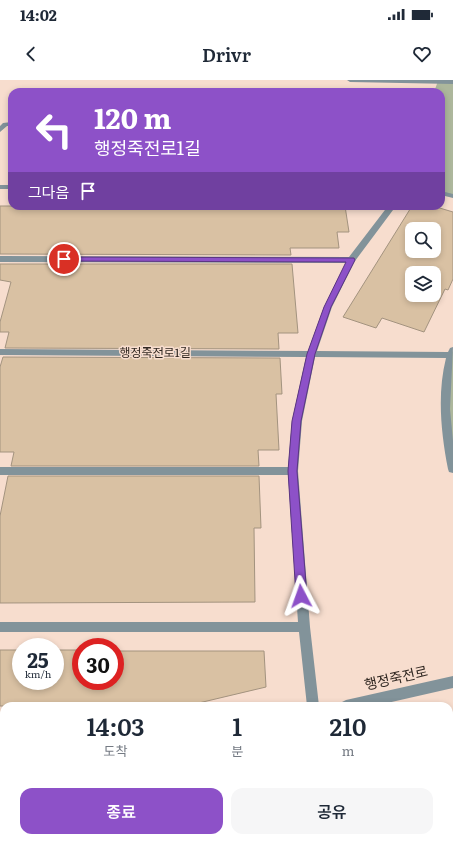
<!DOCTYPE html>
<html lang="ko">
<meta charset="utf-8">
<style>
:root{--surface:#fff;--page:#f6f6f7;--text:#1f2937;--muted:#747a83;--accent:#8d51c8}
body{margin:0;font-family:Literata,"Noto Sans KR",serif;background:var(--page);color:var(--text);height:100vh;display:flex;flex-direction:column;font-size:15px;white-space:nowrap}
*{box-sizing:border-box;margin:0}
p{font-size:13px;color:var(--muted)}
.icon{flex:none;width:22px;height:22px;fill:none;stroke:currentColor;stroke-width:2;stroke-linecap:round;stroke-linejoin:round}
.map{position:relative;flex:1;overflow:hidden}
.details{position:absolute;left:0px;top:622px;width:453px;height:140px;display:flex;flex-direction:column;background:var(--surface);border-radius:12px 12px 0 0;box-shadow:0 2px 6px #0003}
.details>*{flex:none}
.guide{position:absolute;left:8px;top:8px;width:437px;height:122px;border-radius:12px;box-shadow:0 2px 6px #0003;background:#8d51c8;color:#fff;overflow:hidden}
.fabs{position:absolute;left:405px;top:142px;display:grid;gap:8px}
.fabs a{display:grid;place-items:center;width:36px;height:36px;border-radius:8px;background:var(--surface);box-shadow:0 2px 6px #0003;font-size:20px}
.speed{position:absolute;left:12px;top:558px;display:flex;gap:8px;font-size:20px;font-weight:700;text-align:center}
.speed>*{display:grid;place-content:center;width:52px;height:52px;border-radius:50%;background:var(--surface);box-shadow:0 2px 6px #0003;line-height:1}
.speed small{font-size:10px;font-weight:400}
.speed .limit{border:6px solid #d22;background:#fff;color:#111}
.pin{position:absolute;display:grid;place-items:center;width:34px;height:34px;color:#fff;margin:-17px;border:2px solid #fff;border-radius:50%;box-shadow:0 1px 4px #0007}
.me{position:absolute;width:44px;margin:-22px;rotate:356deg;stroke-linejoin:round;filter:drop-shadow(0 0 3px #0008)}
.turn{display:flex;align-items:center;gap:14px;height:84px;padding:0 20px;font-size:18px}
.turn .icon{width:52px;height:52px;stroke-width:2.5}
.turn b{display:block;font-size:28px;line-height:34px}
.then{display:flex;align-items:center;height:38px;padding:0 20px;background:#0003;gap:8px;font-size:15px}
.eta{display:flex;justify-content:space-evenly;align-items:center;height:68px;text-align:center}
.eta b{font-size:24px;font-weight:600;line-height:28px}
.cta{display:flex;gap:8px;margin-top:auto;padding:8px 20px}
.cta a{flex:1;height:46px;border-radius:12px;background:var(--accent);color:#fff;font-size:16px;font-weight:600;line-height:46px;text-align:center}
.cta a+a{background:var(--page);color:var(--text)}
.status{display:flex;justify-content:space-between;align-items:center;height:28px;padding:0 20px;background:var(--surface);direction:ltr}
.status svg{height:11px;fill:currentColor}
header{display:flex;justify-content:space-between;align-items:center;height:52px;padding:0 20px;background:var(--surface);font-size:18px;font-weight:600}
.map>svg:first-child{display:block}
.green{fill:#adb79c}
.lines{fill:none;stroke-linecap:round;stroke-linejoin:round}
.stream{fill:#92c0c1;fill-rule:evenodd}
.building{fill:#d9c1a3;stroke:#a3937f;fill-rule:evenodd}
.path{stroke:#a49186;stroke-width:3;stroke-dasharray:3.5 3.5;stroke-linecap:butt}
.service{fill:#82939a;fill-rule:evenodd}
.minor{fill:#82939a;fill-rule:evenodd}
.tertiary{fill:#82939a;fill-rule:evenodd}
.route{fill:#8d51c8;stroke:#5c3582}
.labels{text-anchor:middle;stroke-width:3;stroke-linejoin:round;paint-order:stroke}
.street-label{font-size:12px;fill:#302721;stroke:#f7ddce}
.near-street-label{font-size:14px;fill:#302721;stroke:#f7ddce}
</style>
<div class="status"><b>14:02</b><svg viewBox="0 0 49 12"><path d="M0 12V9h3v3zM5 12V6h3v6zM10 12V3h3v9zM15 12V0h3v12zM26 1h20v11H26zM47 4h2v5h-2z"/></svg></div>
<header><svg class="icon" aria-label="back" viewBox="0 0 24 24"><path d="M15 5l-7 7 7 7"/></svg>Drivr<svg class="icon" aria-label="heart" viewBox="0 0 24 24"><path d="M12 20l-8-8c-3-5 5-10 8-4 3-6 11-1 8 4z"/></svg></header>
<div class="map">
<svg width="453" height="762" viewBox="0 0 453 762">
<rect width="100%" height="100%" fill="#f7ddce"/>
<!-- green -->
<path class="green" d="M438,1L453,2V116L441,113V12H434Z
M453,270V389L446,341L451,275Z"/>
<g class="lines">
<!-- stream -->
<path class="stream" d="M453,698V708L449,709V699Z
M268,758H284L282,762H266Z"/>
</g>
<!-- building -->
<path class="building" d="M0,126H345L349,152H337L339,168H290L291,175L0,174Z
M412,126H433L453,132V199L448,210L445,209L424,252L382,238L376,248L343,237ZM412,149H434V171H412ZM412,193H434V215H412Z
M0,184H292L298,253H278L279,269L5,268L9,252H0V242L11,202L0,200Z
M3,277L280,278L282,314H276L279,370H258L259,386H11L14,372H0V287Z
M8,396H259L261,448H254L255,522L0,523V436Z
M0,570H21V601H55V570H81V601H115V571H264L266,607L186,626H0Z"/>
<g class="lines">
<!-- path -->
<path class="path" d="M449,679L453,678
M248,762L254,758"/>
<!-- service -->
<path class="service" d="M449,730H453V744H449Z
M380,758H399L397,762H378Z"/>
<!-- minor -->
<path class="minor" d="M12,42V46H7L0,52V46L3,43Z
M0,105H12V109H0Z
M441,111L453,114V118L441,115Z
M388,126H396L355,181L332,227L317,271L448,272L450,268L453,267L450,329L453,361V393L449,392L448,389C441,353 437,314 446,278L315,277L302,341L298,391L310,547L319,626H307L299,552H0V542H298L288,395H0V387H288L292,341L306,277L0,275V269L308,271L324,227L346,183L0,182V176L349,177Z
M453,596V608L374,626H340L342,622L346,620Z
M0,696H4V710H0Z"/>
<!-- tertiary -->
<path class="tertiary" d="M347,0H453V4L350,2Z"/>
</g>
<!-- route -->
<path class="route" d="M64,177L354,178L355,180L331,227L315,274L301,341L297,391L307,516L305,519L301,520L298,519L296,516L288,391L292,341L307,274L324,227L346,182L61,181L60,179Z"/>
<g class="labels">
<!-- street labels -->
<g class="street-label">
<text x="155" y="277">행정죽전로1길</text>
</g>
<!-- near-street labels -->
<g class="near-street-label">
<text transform="translate(396 598) rotate(-13)" y="5">행정죽전로</text>
</g>
</g>
</svg>
<div class="fabs">
<a><svg class="icon" aria-label="search" viewBox="0 0 24 24"><circle cx="10" cy="10" r="6"/><path d="M15 15l6 6"/></svg></a>
<a><svg class="icon" aria-label="layers" viewBox="0 0 24 24"><path d="M12 4l9 5-9 5-9-5zM3 14l9 5 9-5"/></svg></a>
</div>
<div class="speed"><div>25<small>km/h</small></div><div class="limit">30</div></div>
<div class="pin" style="left:64px;top:179px;background:#d93025"><svg class="icon" aria-label="arrive" viewBox="0 0 24 24"><path d="M6 21V4h12l-3 4 3 4H6"/></svg></div>
<svg class="me" style="left:301px;top:516px" viewBox="-20 -20 40 40"><path d="M0-17L14 15 0 8-14 15z" fill="#8d51c8" stroke="#fff" stroke-width="4"/></svg>
<div class="guide">
<div class="turn"><svg class="icon" aria-label="left" viewBox="0 0 24 24"><path d="M17 20v-9H6M10 6l-5 5 5 5"/></svg><div><b>120 m</b>행정죽전로1길</div></div>
<div class="then">그다음<svg class="icon" aria-label="arrive" viewBox="0 0 24 24"><path d="M6 21V4h12l-3 4 3 4H6"/></svg></div>
</div>
<section class="details">
<div class="eta">
<div><b>14:03</b><p>도착</p></div>
<div><b>1</b><p>분</p></div>
<div><b>210</b><p>m</p></div>
</div>
<div class="cta"><a>종료</a><a>공유</a></div>
</section>
</div>
